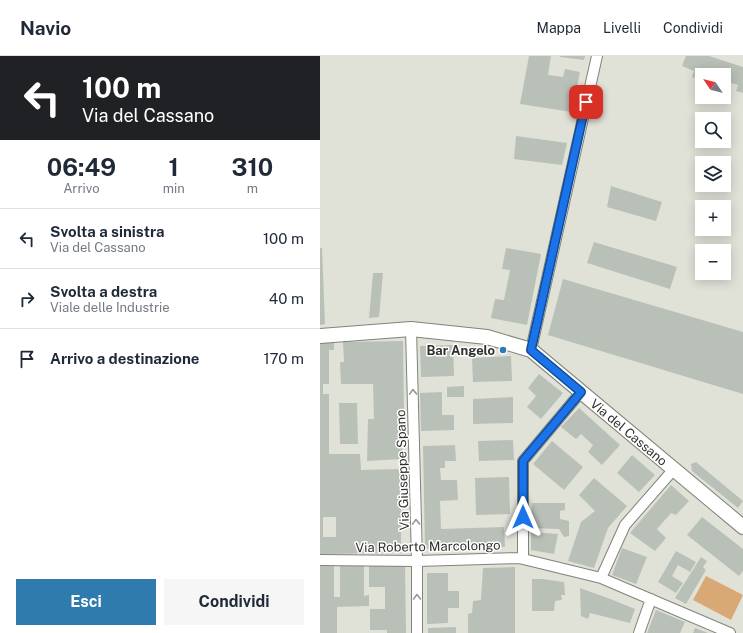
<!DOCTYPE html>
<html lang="it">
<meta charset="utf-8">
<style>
:root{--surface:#fff;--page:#f6f6f7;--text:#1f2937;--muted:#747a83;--line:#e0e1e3;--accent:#2f7bae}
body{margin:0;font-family:"Public Sans",sans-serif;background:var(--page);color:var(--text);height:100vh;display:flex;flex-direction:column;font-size:15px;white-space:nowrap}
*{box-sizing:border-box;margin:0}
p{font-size:13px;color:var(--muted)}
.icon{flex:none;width:22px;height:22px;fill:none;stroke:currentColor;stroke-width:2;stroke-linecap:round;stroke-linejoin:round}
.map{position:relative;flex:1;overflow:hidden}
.panel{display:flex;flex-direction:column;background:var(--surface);width:320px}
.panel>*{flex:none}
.top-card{background:#202124;color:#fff;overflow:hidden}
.needle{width:26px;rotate:305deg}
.buttons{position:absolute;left:375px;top:12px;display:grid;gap:8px}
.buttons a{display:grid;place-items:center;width:36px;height:36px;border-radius:0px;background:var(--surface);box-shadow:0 2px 10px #0003;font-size:20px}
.pin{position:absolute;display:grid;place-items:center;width:34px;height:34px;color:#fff;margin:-17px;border-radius:8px;box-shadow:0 2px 6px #0006}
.me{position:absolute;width:44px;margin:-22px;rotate:0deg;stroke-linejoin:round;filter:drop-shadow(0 0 3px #0008)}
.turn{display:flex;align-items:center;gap:14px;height:84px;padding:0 16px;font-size:18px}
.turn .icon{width:52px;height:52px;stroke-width:2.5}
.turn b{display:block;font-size:28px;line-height:34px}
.eta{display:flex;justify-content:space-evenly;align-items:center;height:68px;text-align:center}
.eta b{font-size:24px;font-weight:700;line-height:28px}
.action{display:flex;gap:8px;margin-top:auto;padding:8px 16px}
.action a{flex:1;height:46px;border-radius:0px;background:var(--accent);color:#fff;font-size:16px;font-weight:700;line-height:46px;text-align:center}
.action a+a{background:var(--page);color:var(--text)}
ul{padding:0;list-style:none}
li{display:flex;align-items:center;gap:12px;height:60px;padding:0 16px;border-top:1px solid var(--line)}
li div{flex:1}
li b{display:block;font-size:15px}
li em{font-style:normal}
header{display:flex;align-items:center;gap:24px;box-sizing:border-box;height:56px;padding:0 20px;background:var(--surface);border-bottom:1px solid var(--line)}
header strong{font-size:19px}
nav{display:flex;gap:22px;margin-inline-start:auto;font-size:14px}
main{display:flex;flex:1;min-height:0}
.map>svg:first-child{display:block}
.green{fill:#d9a975}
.building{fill:#b9c0b8;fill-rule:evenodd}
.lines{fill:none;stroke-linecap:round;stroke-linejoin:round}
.street-casing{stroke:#81837a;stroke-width:12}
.secondary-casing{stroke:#81837a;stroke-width:16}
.street{stroke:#fff;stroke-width:10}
.secondary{stroke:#fff;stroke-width:14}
.oneway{stroke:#979896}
.route-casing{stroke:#114b97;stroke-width:10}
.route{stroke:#1a73e8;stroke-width:7}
.poi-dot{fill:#2f7bae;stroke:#fff;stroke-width:1.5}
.labels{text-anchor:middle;stroke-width:3;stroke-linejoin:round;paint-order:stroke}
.poi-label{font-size:13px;font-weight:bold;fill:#2f302c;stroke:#fff;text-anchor:end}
.street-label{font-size:13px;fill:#2f302c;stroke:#fff}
</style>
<header>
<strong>Navio</strong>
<nav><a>Mappa</a><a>Livelli</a><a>Condividi</a></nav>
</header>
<main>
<section class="panel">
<div class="top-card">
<div class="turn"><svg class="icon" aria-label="left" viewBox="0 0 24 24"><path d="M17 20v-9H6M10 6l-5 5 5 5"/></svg><div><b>100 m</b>Via del Cassano</div></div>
</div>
<div class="eta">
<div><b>06:49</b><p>Arrivo</p></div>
<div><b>1</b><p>min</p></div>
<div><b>310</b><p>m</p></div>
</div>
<ul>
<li><svg class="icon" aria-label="left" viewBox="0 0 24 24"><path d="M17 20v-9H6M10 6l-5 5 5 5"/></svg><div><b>Svolta a sinistra</b><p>Via del Cassano</p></div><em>100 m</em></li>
<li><svg class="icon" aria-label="right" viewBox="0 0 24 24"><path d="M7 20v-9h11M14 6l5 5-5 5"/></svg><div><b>Svolta a destra</b><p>Viale delle Industrie</p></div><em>40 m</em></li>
<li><svg class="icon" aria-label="arrive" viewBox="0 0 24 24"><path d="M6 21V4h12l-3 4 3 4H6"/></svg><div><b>Arrivo a destinazione</b></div><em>170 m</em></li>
</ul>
<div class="action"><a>Esci</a><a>Condividi</a></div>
</section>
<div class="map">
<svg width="423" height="577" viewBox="0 0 423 577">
<rect width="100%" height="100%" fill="#e0e2d8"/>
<!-- green -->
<path class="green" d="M386,520L423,539L411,564L373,544Z"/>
<!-- building -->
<path class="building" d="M209,0H231L228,19L243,21L245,13L260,16L252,56L200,48Z
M240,0H265L264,4L240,1Z
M366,0H389L423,11V37L416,35L418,29L404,25V19H382V24L372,21L374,15L362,10Z
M196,80L247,87L242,109L194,103Z
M291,130L342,146L336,165L287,151Z
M274,186L357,211L350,233L267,207Z
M0,192H2L5,268L0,269Z
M186,192L221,198L207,269L171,262L175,243L184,244L190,214L182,213Z
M53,217H63L59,261L49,262Z
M243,223L423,276V338L228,279Z
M83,285L84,353L82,403L47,405L48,363H54L53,328H21L20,306H24L23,286Z
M14,286V294H9V328H3V338H9V398H40L41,414L81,413V497L0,498V287ZM3,461H16V481H3Z
M133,289L134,320L101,321L100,290Z
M191,300L192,325L153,326L152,302Z
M219,318L243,337L221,363L207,351L216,340L208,332Z
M144,330V341H127V331Z
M122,336V359H134V374L101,375L100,337Z
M193,341V367L153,368V343Z
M19,347H37L38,388H20Z
M259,352L300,389L282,409L268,396L273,389L261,378L256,383L241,371Z
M193,384L194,404L159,405L158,385Z
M232,385L263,411L244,434L213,408Z
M135,389L136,405H125V412H120L121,424H137L138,444L120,445L121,473L184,471L185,491L105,493L103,390Z
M312,399L335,419L319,436L297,417Z
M376,406L423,445L418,452L372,415L371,408Z
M189,421L190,458L156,459L155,422Z
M274,422L307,450L288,472L274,512L248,505L261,466L275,455L259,439Z
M351,429L369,445L356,459L351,457L337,473L346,482L335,495L310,477Z
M212,447H245V454L240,455V463L249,465V480L244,481L239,473L211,472Z
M382,461L423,493V515L419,520L367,479Z
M211,476L238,478L234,498L211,494Z
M302,492L327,501L316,528L292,519Z
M356,495L376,506L370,516L358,509L352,520L363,527L356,537L338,526Z
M381,501L387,505L383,511L386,514L366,548L355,542Z
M14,506V541H20V508H44V540L49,539V550L17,551V577H0V507Z
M49,510H85L86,577H67V574H50V553H65V531H49Z
M195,511V577H148V558L152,557L153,545L161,544L163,512Z
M107,517H128V535H139V552H128V567L107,568Z
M212,523H222L244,526L245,539H241L242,544L235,545L234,555H212Z
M260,532L293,544L315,553L310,567L270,557L268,563L261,560Z
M336,554L365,566L360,577H327Z
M136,571V577H108V572Z
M375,572L388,577H373Z"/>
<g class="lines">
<!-- street casing -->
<g class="street-casing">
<path id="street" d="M91,273L97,505V577
M211,294L277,0
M203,503V405L261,336
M0,504L97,505L199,502L281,522L410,577
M281,522L305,469L354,413
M319,577L331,543"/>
</g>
<!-- secondary casing -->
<g class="secondary-casing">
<path id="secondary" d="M0,280L91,273L167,281L211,294L423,471"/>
</g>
<!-- street -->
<use href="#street" class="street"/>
<!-- secondary -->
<use href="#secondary" class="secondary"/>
</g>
<!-- one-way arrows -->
<defs><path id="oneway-chevron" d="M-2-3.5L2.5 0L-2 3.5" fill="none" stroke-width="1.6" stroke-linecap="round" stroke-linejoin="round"/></defs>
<g class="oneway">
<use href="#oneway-chevron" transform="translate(93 336) rotate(-92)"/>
<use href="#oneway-chevron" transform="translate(96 466) rotate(-92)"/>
<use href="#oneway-chevron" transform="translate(97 541) rotate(-90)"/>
</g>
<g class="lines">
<!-- route casing -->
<g class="route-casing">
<path id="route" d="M203,461V405L261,336L211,294L266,46"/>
</g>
<!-- route -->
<use href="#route" class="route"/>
</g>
<!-- markers -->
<circle class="poi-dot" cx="183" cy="294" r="4"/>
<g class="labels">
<!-- poi labels -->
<g class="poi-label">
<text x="175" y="299">Bar Angelo</text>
</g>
<!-- street labels -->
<g class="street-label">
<text transform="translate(309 376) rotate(40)" y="5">Via del Cassano</text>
<text transform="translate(82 414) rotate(-92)" y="5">Via Giuseppe Spano</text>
<text transform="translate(108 490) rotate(-1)" y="5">Via Roberto Marcolongo</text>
</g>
</g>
</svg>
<div class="buttons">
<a><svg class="needle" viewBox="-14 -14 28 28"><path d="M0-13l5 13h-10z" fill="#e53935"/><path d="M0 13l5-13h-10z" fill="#747a83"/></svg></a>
<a><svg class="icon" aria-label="search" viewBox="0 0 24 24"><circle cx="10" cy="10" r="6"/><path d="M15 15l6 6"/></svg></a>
<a><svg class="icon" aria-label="layers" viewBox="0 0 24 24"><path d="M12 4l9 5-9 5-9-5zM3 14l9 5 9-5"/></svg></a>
<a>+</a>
<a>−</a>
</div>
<div class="pin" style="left:266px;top:46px;background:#d93025"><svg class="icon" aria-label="arrive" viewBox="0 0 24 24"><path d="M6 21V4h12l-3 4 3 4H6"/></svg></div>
<svg class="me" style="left:203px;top:461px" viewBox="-20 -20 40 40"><path d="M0-17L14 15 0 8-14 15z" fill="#1a73e8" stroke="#fff" stroke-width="4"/></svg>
</div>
</main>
